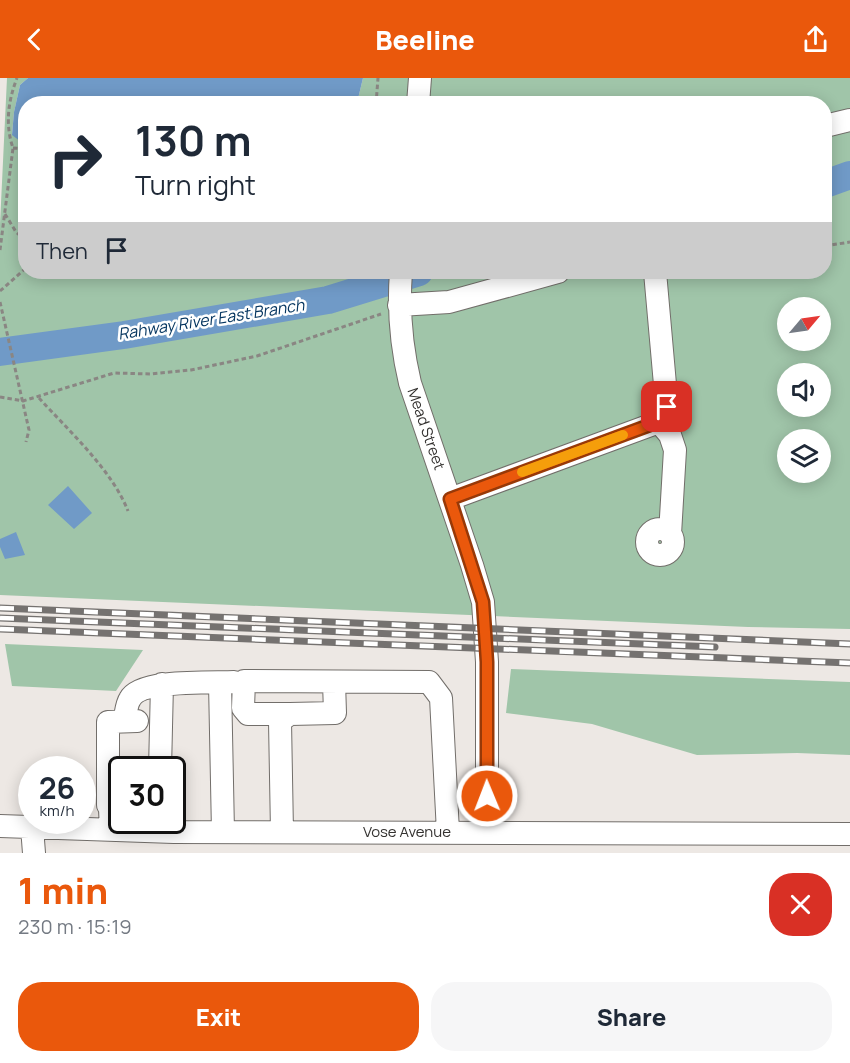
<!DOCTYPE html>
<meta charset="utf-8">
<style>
:root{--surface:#fff;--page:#f6f6f7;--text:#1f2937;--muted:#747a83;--accent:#ea580c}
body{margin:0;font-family:Manrope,sans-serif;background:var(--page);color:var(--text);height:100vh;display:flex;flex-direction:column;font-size:22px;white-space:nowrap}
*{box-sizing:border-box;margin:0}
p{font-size:20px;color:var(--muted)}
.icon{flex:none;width:33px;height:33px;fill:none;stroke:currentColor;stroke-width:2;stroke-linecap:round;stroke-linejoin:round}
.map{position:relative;height:775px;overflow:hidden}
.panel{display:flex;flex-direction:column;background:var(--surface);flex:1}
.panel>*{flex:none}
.guide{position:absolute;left:18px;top:18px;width:814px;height:183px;border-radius:24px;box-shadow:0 3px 15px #0003;background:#fff;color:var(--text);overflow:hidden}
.needle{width:39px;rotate:61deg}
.fabs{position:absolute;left:777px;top:219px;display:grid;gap:12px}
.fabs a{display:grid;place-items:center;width:54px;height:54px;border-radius:50%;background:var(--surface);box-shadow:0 3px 15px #0003;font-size:30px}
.speed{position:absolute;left:18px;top:678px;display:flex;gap:12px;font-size:30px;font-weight:700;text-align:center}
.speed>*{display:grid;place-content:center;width:78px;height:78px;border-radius:50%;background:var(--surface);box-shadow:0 3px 15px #0003;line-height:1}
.speed small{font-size:15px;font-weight:400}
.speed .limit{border:3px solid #111;border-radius:9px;background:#fff;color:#111}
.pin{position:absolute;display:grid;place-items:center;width:51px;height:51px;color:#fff;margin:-26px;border-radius:12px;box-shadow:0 3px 9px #0006}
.me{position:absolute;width:66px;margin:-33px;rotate:359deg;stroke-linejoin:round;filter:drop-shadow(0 0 4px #0008)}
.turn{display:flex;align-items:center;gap:21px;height:126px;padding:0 18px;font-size:27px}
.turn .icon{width:78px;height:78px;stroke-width:2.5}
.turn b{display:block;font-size:42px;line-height:51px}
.then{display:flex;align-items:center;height:57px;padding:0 18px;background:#0003;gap:12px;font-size:22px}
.round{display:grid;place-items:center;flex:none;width:63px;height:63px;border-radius:24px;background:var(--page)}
.head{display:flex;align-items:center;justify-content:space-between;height:102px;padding:0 18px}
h1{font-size:36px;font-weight:800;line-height:45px;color:var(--accent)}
.primary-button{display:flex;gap:12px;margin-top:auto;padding:12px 18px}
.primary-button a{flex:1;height:69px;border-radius:24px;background:var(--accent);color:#fff;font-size:24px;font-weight:800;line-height:69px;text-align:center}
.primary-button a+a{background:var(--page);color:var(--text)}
header{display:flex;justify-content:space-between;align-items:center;height:78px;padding:0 18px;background:var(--accent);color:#fff;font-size:27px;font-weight:800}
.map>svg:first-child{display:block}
.green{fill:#a0c5a9;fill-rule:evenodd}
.water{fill:#709ac7}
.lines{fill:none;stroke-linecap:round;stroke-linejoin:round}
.river{stroke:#709ac7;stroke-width:28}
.minor-casing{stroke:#726e6a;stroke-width:24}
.path{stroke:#8a8683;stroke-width:3;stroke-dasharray:4.5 3;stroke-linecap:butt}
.minor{stroke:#fff;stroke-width:22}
.rail-casing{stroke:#757270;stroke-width:7}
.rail{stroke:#fff;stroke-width:4.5;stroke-dasharray:14;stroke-linecap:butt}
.route-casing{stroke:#983908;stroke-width:15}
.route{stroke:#ea580c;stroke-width:10}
.slow{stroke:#f59e0b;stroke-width:10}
.labels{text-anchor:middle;stroke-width:5;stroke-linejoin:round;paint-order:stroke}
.street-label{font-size:15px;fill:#343230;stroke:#fff}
.water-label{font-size:16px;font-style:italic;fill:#063660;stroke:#fff}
</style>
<header><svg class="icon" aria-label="back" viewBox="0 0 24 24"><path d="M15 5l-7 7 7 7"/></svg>Beeline<svg class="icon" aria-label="share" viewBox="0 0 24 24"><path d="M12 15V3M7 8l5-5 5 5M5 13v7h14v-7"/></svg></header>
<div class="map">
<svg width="850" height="775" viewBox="0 0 850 775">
<rect width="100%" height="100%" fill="#ede8e4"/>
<!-- green -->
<path class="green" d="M7,0H28L20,7L14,34L12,56L25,67L26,194H825V26L357,25L363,0H850V551L748,549L0,517V146ZM788,230H820V262H788ZM788,296H820V328H788ZM788,362H820V394H788Z
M5,566L143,572L116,613L12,608Z
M511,591L850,604V677L797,675L697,677L592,646L506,635Z"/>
<!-- water -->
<path class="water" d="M28,0H363L357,25H254L242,20L232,26H26L25,67L12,57L14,34L20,7Z
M68,408L92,435L74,451L48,427Z
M16,454L25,477L5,481L0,469V461Z"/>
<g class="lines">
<!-- river -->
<path class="river" d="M825,106L850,97
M0,274L124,257L328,222L419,194"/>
<!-- minor casing -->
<g class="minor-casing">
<path id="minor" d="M418,26L420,0
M825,48L850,42
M401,194C398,232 401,267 410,305L472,487L483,524L487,584V754
M399,227L449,224L558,194
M659,344L670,357L675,372L670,456
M450,421L659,344L667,329L655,194
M647 464a13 13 0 1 1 26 0a13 13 0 1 1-26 0Z
M220,605L223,754
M290,636L335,635L334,604
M124,643C126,637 126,627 130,621C140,601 212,605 234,604
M160,692L162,606
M0,748L174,754L850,756
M32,749L34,775
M111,752L110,731L108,727V644L137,643
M282,754L280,643L290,636H248L243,630L244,603L429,604L441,620L448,754"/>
</g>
<!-- path -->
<path class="path" d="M376,26L378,0
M13,70L26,71
M5,136L16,154L26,163
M825,168L850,164
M0,172L13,70C5,47 8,23 17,0
M676,199L682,194
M0,213L26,190
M0,224L29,352L26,364
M0,319L23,323L114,295L150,296L191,292L257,278L381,236
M39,320C69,353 112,392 128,433"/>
<!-- minor -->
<use href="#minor" class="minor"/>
<!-- rail casing -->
<g class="rail-casing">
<path id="rail" d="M0,530L850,566
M0,540L715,569
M0,551L850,585"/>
</g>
<!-- rail -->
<use href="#rail" class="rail"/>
</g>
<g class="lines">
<!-- route casing -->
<g class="route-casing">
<path id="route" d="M487,718V584L483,524L450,421L658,344L667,329"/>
</g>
<!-- route -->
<use href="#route" class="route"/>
<!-- slow -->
<path class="slow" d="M522,394L623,357"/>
</g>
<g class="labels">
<!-- street labels -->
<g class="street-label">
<text transform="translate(426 351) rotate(71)" y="5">Mead Street</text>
<text x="407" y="759">Vose Avenue</text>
</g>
<!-- water labels -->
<g class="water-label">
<text transform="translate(211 241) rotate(-9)" y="6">Rahway River East Branch</text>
</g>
</g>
</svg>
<div class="fabs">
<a><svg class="needle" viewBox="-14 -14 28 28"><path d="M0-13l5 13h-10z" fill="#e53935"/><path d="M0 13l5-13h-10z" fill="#747a83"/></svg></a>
<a><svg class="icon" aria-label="sound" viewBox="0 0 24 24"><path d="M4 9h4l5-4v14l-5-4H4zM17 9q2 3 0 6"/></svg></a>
<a><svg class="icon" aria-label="layers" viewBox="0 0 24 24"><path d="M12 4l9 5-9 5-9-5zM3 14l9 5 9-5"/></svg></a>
</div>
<div class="speed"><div>26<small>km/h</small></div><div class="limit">30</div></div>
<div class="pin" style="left:667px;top:329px;background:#d93025"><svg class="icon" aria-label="arrive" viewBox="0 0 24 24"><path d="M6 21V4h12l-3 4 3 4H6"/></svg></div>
<svg class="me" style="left:487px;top:718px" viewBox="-20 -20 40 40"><circle r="17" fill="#ea580c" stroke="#fff" stroke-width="3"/><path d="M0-11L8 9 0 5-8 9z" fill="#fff"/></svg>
<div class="guide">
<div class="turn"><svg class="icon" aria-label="right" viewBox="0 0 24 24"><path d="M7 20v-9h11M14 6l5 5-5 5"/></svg><div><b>130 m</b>Turn right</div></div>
<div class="then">Then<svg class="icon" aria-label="arrive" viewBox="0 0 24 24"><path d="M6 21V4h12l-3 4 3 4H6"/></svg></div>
</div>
</div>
<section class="panel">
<div class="head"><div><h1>1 min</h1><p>230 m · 15:19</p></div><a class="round" style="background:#d93025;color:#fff"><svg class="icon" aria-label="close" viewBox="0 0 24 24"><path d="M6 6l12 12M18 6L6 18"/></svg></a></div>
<div class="primary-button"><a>Exit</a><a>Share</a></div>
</section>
